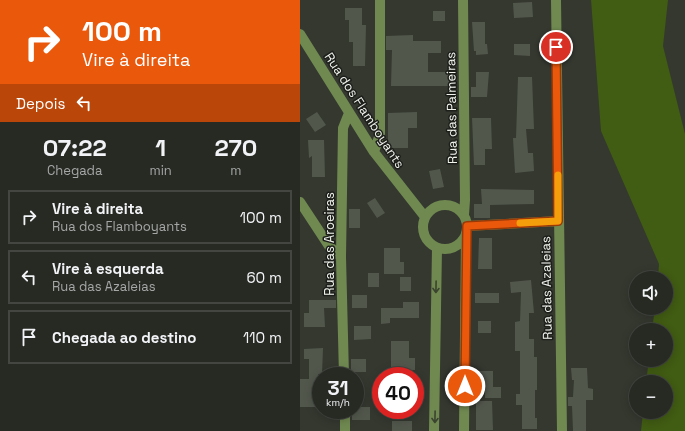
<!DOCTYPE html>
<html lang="pt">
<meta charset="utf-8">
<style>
:root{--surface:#272a23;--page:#2f322b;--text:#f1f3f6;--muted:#a4a7a6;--line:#434641}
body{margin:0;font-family:"Space Grotesk",sans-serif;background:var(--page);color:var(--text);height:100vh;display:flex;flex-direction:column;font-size:15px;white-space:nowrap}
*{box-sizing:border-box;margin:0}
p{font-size:13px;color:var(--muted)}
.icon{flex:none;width:22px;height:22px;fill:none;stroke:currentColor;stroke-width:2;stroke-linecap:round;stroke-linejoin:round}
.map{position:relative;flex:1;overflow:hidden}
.details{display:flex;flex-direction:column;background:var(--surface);width:300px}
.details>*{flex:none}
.top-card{background:#ea580c;color:#fff;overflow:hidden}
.tools{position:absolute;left:329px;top:271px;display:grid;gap:8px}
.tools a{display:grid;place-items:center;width:44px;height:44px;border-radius:50%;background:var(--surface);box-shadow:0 2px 10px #0003,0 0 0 1px var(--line);font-size:20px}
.speed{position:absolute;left:12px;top:367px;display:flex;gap:8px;font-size:20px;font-weight:700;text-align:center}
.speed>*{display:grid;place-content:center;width:52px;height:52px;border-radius:50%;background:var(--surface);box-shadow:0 2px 10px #0003,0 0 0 1px var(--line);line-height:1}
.speed small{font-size:10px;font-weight:400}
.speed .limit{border:6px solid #d22;background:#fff;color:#111}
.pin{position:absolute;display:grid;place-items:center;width:34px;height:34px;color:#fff;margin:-17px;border:2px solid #fff;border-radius:50%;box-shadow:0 1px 4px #0007}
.me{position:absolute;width:44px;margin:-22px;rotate:0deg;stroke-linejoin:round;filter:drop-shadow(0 0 3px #0008)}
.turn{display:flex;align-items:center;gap:14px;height:84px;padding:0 16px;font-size:18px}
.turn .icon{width:52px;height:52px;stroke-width:2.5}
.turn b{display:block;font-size:28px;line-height:34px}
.then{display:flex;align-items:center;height:38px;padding:0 16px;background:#0003;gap:8px;font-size:15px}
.eta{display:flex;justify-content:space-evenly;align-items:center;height:68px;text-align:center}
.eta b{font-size:24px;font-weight:700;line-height:28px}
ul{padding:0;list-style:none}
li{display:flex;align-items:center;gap:12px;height:54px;margin:0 8px 6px;padding:0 8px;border:2px solid var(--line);border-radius:0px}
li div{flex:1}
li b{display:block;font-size:15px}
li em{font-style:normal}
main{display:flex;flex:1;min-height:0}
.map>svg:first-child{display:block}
.green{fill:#415c13}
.building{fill:#52574c}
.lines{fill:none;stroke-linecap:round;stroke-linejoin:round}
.minor{stroke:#708951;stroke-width:10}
.oneway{stroke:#3a442e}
.route-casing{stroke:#983908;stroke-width:10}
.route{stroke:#ea580c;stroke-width:7}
.slow{stroke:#f59e0b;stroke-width:7}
.labels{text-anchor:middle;stroke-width:3;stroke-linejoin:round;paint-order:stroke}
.street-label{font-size:13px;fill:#f1f4ed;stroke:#1d1f1b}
</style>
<main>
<section class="details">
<div class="top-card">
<div class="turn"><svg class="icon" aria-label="right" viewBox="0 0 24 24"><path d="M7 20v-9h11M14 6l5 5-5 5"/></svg><div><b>100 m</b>Vire à direita</div></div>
<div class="then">Depois<svg class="icon" aria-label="left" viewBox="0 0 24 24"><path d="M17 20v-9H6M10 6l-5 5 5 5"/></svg></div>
</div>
<div class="eta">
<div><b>07:22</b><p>Chegada</p></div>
<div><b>1</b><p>min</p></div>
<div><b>270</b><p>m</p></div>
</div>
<ul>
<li><svg class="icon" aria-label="right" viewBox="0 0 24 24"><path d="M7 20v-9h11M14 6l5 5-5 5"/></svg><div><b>Vire à direita</b><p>Rua dos Flamboyants</p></div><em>100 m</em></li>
<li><svg class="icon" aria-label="left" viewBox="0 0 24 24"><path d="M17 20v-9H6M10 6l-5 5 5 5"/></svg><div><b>Vire à esquerda</b><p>Rua das Azaleias</p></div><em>60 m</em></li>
<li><svg class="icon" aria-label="arrive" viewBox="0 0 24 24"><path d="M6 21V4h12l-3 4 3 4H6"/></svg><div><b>Chegada ao destino</b></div><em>110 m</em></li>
</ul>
</section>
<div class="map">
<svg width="385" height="431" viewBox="0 0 385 431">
<rect width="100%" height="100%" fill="#34382f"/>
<!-- green -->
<path class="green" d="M291,0H368L363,46L385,134V431H341L343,412H366V382H346L349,360H366V330H352L355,308H366V278H358L359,264L301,131Z"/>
<!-- building -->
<path class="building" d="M232,2L233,17L214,18L213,3Z
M45,8H62V25H66L65,66H53V42H49V20H45Z
M133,11H145V21H133Z
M172,22H185V44H187L188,54L176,55V51H174Z
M113,35V41H141V53H128V72H149V86H91L92,50H86V36Z
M214,44H230V56L214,55Z
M176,72H189L187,97H171V87H176Z
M218,77H232L234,129H226L228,153H233L234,171L215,173L213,138H216Z
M17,112L26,125L15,132L6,119Z
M117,112V128H108V148H88V113Z
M172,118H191L192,149H185V165H174Z
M8,140H24L25,177H12V156L9,158Z
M140,169L144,187L133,189L129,171Z
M181,189L234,190V204L190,205V218H174V204H182Z
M75,198L85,213L77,218L67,203Z
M49,209H60V228H49Z
M179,238H192V269H178Z
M84,248H100V262H104V274H84Z
M68,273H79V287H68Z
M100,277H111V291H100Z
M231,280L234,313H229V339H234V357H237V390H235V418H237V429H222V405H216V394H220V351H215V322L220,321L221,292L211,293L210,282Z
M175,293H199V303H175Z
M52,295H67V308H52Z
M9,300H36V308H24L25,327H4V313H9Z
M103,302H119V318H90V323L81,324V308H103Z
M178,321H191V333H178Z
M54,326H71V339L54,340Z
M91,341H109V358H115V370H91Z
M23,348L22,374H18V393H21V407H0V379H9V359H4V349Z
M51,359H66V372H51Z
M271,368H287L288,388L293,389V400H286V431H273L272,406H268V397H273L274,380H272Z
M176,371H193V387H201V398H185V383H176Z
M176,401H192L193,430H176Z
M55,407H70V420H52V410H55Z
M92,421H112V431H92Z"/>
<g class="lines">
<!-- minor -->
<path class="minor" d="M163,0L165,200L164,215
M256,0L262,431
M0,34L74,152L125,217
M74,152L80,134V0
M0,202L29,246L41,257
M123 227a22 22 0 1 1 44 0a22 22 0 1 1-44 0Z
M167,226L259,221
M44,376L41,257L43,128L49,113
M45,410V431
M134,431L137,248
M164,431L166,235"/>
</g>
<!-- one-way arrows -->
<defs><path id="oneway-shaft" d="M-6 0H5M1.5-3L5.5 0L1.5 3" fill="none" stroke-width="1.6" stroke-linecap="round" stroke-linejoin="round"/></defs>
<g class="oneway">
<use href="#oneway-shaft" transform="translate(136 287) rotate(91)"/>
<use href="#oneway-shaft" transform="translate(135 417) rotate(91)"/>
</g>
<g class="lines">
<!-- route casing -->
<g class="route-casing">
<path id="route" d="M165,386L167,226L258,221L256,47"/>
</g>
<!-- route -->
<use href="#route" class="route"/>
<!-- slow -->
<path class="slow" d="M220,223L258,221V175"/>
</g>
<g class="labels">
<!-- street labels -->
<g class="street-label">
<text transform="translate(151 108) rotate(-91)" y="5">Rua das Palmeiras</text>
<text transform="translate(65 110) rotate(57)" y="5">Rua dos Flamboyants</text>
<text transform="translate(29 244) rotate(-90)" y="5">Rua das Aroeiras</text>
<text transform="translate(246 288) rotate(-91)" y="5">Rua das Azaleias</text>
</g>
</g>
</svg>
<div class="tools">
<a><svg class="icon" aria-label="sound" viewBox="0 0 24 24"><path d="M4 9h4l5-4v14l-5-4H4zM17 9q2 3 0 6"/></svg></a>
<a>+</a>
<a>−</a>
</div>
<div class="speed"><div>31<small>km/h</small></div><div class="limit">40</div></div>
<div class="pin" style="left:256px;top:47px;background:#d93025"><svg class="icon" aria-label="arrive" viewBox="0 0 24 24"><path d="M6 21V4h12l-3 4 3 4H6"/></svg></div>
<svg class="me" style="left:165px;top:386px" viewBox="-20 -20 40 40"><circle r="17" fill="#ea580c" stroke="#fff" stroke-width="3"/><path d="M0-11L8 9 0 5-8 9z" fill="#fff"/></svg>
</div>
</main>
